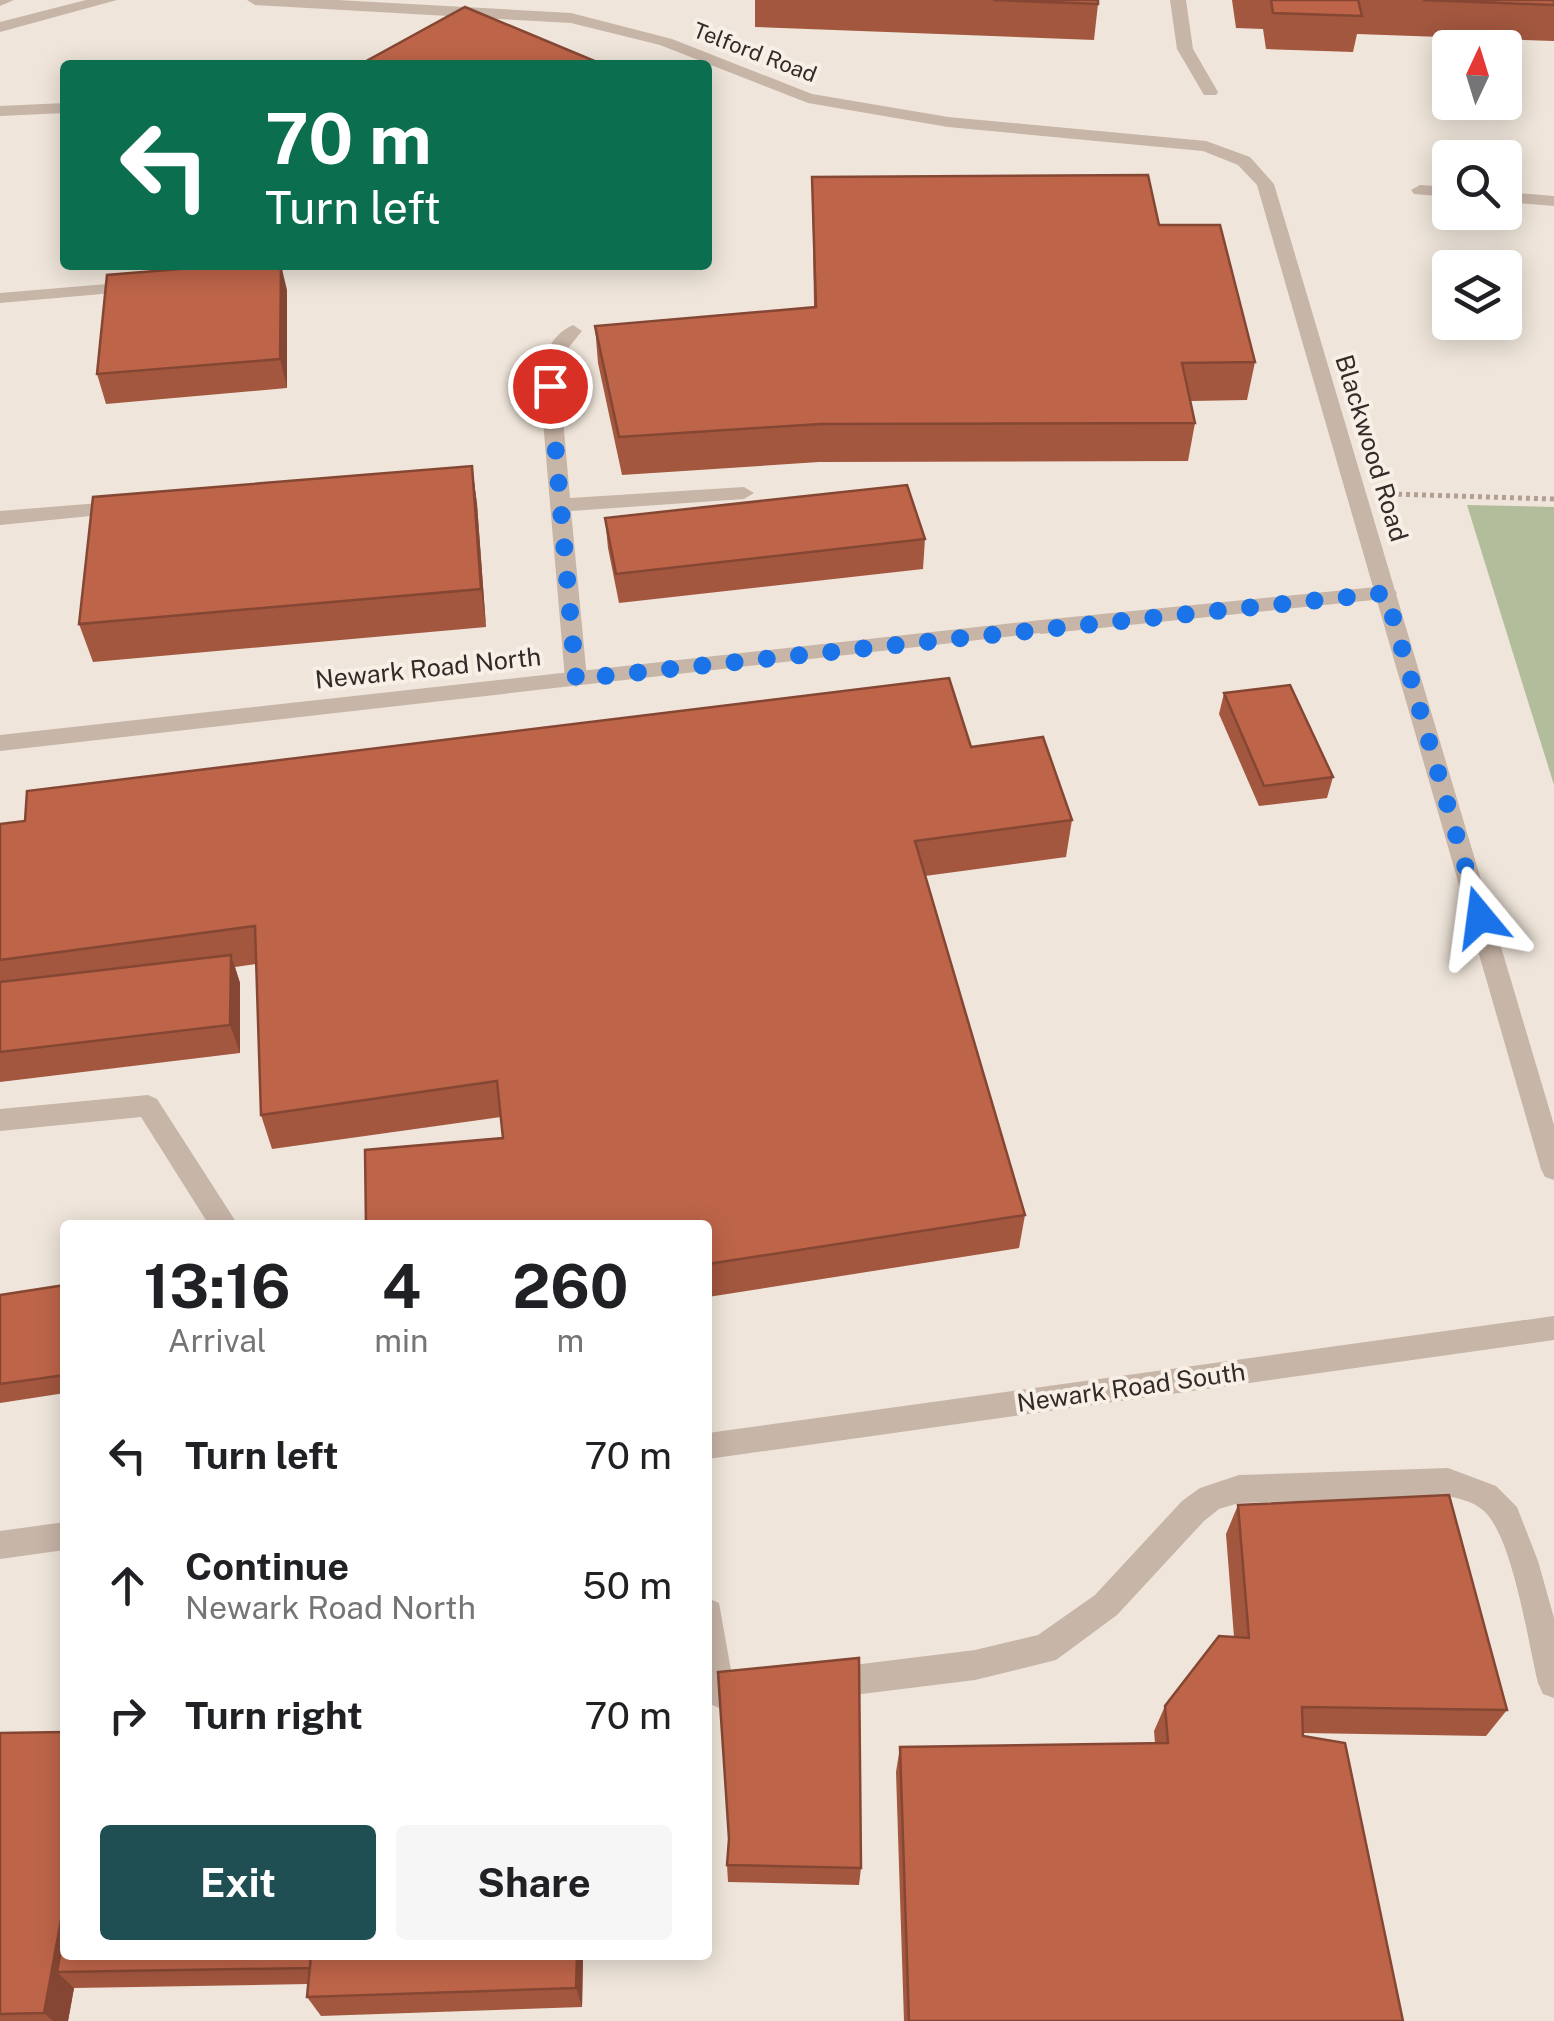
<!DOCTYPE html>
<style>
:root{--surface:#fff;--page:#f6f6f6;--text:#202124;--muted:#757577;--accent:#1f4f52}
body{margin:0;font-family:"Public Sans",sans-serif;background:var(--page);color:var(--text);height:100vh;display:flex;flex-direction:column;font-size:38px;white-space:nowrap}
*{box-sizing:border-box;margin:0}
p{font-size:32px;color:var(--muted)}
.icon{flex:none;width:55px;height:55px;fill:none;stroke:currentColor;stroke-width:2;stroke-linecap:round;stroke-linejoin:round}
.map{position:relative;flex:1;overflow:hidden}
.details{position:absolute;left:60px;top:1220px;width:652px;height:740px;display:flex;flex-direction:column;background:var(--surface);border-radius:10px;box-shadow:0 5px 25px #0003}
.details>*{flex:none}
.guide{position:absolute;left:60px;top:60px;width:652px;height:210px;border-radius:10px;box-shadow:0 5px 25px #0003;background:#0b6e4f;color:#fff;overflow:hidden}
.needle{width:65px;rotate:4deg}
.fabs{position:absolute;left:1432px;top:30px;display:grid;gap:20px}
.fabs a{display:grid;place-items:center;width:90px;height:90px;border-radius:10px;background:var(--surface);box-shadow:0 5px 25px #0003;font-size:50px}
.pin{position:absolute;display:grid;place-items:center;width:85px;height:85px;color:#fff;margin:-42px;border:5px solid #fff;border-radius:50%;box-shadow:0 2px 10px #0007}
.me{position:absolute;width:110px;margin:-55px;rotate:344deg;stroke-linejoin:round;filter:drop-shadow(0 0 8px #0008)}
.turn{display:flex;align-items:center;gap:35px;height:210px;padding:0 40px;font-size:45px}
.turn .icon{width:130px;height:130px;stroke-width:2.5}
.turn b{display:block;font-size:70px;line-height:85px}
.eta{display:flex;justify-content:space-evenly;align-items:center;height:170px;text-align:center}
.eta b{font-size:60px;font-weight:700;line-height:70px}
.button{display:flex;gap:20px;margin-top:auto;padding:20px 40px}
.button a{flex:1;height:115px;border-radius:10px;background:var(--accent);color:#fff;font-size:40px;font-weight:700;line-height:115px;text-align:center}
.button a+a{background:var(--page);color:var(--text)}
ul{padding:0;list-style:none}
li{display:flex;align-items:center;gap:30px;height:130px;padding:0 40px}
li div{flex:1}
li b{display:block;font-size:38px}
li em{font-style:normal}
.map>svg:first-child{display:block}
.green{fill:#b2bd9b}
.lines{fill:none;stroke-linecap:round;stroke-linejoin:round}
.path{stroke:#b29f91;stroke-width:5;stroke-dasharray:4 4;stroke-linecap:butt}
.lane{fill:#c7b5a7;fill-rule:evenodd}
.street{fill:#c7b5a7;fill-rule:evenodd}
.wall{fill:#a3573f}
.shaded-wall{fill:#854733}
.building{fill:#be6549;stroke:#854733;stroke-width:2.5}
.route{stroke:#1a73e8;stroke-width:18;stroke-dasharray:0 32.4}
.labels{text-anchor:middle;stroke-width:8;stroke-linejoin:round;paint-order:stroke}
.far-street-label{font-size:22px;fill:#332b27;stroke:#f8efe6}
.street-label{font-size:25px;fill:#332b27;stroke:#f8efe6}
</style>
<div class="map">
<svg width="1554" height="2021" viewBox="0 0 1554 2021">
<rect width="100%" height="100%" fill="#efe5da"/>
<!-- green -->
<path class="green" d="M1467,505L1554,507V785Z"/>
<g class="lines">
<!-- path -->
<path class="path" d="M1390,494L1554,499"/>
<!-- lane -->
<path class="lane" d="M1170,0H1186L1193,49L1218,92L1216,95H1204L1177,49Z
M65,103V113L0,116V106Z
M1420,185L1450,187V197L1414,194L1411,190Z
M1505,192L1554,196V206L1505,202Z
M107,284L116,289L113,293L0,303V293Z
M573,325L582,331L561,357L560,386L570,498L744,487L754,493L744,499L571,511L587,679L576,687L565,679L540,386C542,361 548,336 573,325Z
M124,501L134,507L131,512L0,525V511Z
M1386,586L1393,588L1397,593L1393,598L1041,634L1030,627L1041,620Z
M148,1095L157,1099L238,1225H209L141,1117L0,1131V1109Z
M1448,1468L1496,1486L1517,1507L1538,1561L1554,1618V1698L1543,1694L1538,1683C1528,1642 1513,1538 1484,1511C1474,1502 1461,1499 1448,1496L1239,1503L1219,1509L1204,1521L1117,1615L1056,1660L975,1680L829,1698L818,1694L813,1683L818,1672L829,1668L975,1650L1038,1635L1095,1595L1182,1501L1200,1488L1239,1475Z
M708,1598L719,1603L732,1676L749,1674L760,1679L765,1690L760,1701L719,1708L708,1703Z"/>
<!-- street -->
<path class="street" d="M0,0H14L0,6Z
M86,0H117L0,32V22Z
M247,0H337L571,13L672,39L812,94L948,117L1206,141L1250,157L1274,184L1554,1125V1180L1545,1177L1541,1169L1257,185L1238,165L1203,151L948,127L808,103L660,45L571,23L255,5Z
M1041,620L1052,627L1049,632L0,751V735Z
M1554,1316V1340L708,1459V1433Z
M65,1522V1550L0,1559V1531Z"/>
</g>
<!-- wall -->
<path class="wall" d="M755,0H1098V4L1094,40L755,27Z
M1232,0H1554V41L1357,34L1353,52L1266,49L1263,29L1236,28Z
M812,177L1159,225L1255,362L1247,400L1191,401L1195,423L1188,461L819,462L622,475L598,363L595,326L814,307Z
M287,290V388L106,404L97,374Z
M472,466L477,504L486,627L93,662L79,624Z
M605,518L925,539L923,569L619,603L608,548Z
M1224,693L1333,777L1327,798L1259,806L1219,714Z
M971,747L1072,820L1066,857L925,876L1025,1215L1019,1248L708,1297V1225L503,1138L501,1117L272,1149L261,1115L256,964L235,967L240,983V1053L0,1082V824Z
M65,1285V1393L0,1403V1295Z
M1238,1505L1507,1710L1486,1736L1303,1733L1403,2021H904L896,1772L900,1747L1155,1743L1154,1731L1165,1706L1234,1637L1226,1534Z
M0,1733L583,1955L582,2007L321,2016L307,1997L308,1984L74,1988L68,2021H0Z
M727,1865L861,1868L859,1885L728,1882Z"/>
<!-- shaded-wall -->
<path class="shaded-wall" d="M281,265L287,290V388L280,359Z
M472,466L477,504L486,627L481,589Z
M231,955L240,983V1053L230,1025Z
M65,1898V1955L57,1972L74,1988L68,2021H53L44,2013Z
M577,1955H583L582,2007L576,1988Z"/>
<!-- building -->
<path class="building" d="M993,0H1098V4Z
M1271,0H1358L1362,16L1273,13Z
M1423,0H1554V5Z
M465,7L604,65H359Z
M1148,175L1159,225H1220L1255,362L1182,363L1195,423L820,424L619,437L595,326L816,307L812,177Z
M228,265H281L280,359L97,374L107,275Z
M472,466L481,589L79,624L93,497Z
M907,485L925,539L616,574L605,518Z
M949,678L971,747L1043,737L1072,820L915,841L1025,1215L708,1264V1225H366L365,1150L503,1138L497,1081L261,1115L255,926L0,960V824L25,821L27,791Z
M1290,685L1333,777L1264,786L1224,693Z
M231,955L230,1025L0,1052V982Z
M65,1285V1375L0,1384V1295Z
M1449,1495L1507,1710L1302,1707L1303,1736L1345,1743L1403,2021H909L900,1747L1168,1743L1165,1706L1219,1636L1249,1638L1238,1505Z
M859,1658L861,1868L727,1865L729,1839L718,1672Z
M65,1732V1898L44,2013L0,2014V1733Z
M65,1927V1955H311L310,1968L57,1972Z
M311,1955H577L576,1988L307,1997Z"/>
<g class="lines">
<!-- route -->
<path class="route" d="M550,386L576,679L1386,593L1480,917"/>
</g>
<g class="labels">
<!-- far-street labels -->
<g class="far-street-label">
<text transform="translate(755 52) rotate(21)" y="8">Telford Road</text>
</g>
<!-- street labels -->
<g class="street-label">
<text transform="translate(1372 448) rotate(73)" y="9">Blackwood Road</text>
<text transform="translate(428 668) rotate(-6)" y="9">Newark Road North</text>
<text transform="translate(1131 1387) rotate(-8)" y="9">Newark Road South</text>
</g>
</g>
</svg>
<div class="fabs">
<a><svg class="needle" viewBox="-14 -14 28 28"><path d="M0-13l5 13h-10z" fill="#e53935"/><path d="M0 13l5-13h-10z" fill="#757577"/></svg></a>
<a><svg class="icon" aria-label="search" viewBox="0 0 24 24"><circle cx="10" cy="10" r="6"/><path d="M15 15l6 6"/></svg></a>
<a><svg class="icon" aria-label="layers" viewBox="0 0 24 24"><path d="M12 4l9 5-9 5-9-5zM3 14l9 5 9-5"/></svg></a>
</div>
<div class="pin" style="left:550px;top:386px;background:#d93025"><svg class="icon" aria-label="arrive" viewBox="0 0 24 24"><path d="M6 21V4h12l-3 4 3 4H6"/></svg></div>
<svg class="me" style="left:1480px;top:917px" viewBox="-20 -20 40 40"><path d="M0-17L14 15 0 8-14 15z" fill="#1a73e8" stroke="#fff" stroke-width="4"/></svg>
<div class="guide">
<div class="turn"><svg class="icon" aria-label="left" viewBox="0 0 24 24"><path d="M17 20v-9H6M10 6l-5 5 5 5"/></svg><div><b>70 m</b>Turn left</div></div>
</div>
<section class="details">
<div class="eta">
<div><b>13:16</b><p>Arrival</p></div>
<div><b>4</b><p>min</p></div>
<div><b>260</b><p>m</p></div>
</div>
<ul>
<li><svg class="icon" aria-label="left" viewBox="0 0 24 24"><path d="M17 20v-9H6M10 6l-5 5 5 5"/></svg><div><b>Turn left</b></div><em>70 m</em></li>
<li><svg class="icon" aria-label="ahead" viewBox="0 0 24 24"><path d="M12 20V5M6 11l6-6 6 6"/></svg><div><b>Continue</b><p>Newark Road North</p></div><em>50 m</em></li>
<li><svg class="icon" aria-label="right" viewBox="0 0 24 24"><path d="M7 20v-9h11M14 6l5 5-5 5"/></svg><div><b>Turn right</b></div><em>70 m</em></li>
</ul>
<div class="button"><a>Exit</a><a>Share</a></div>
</section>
</div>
